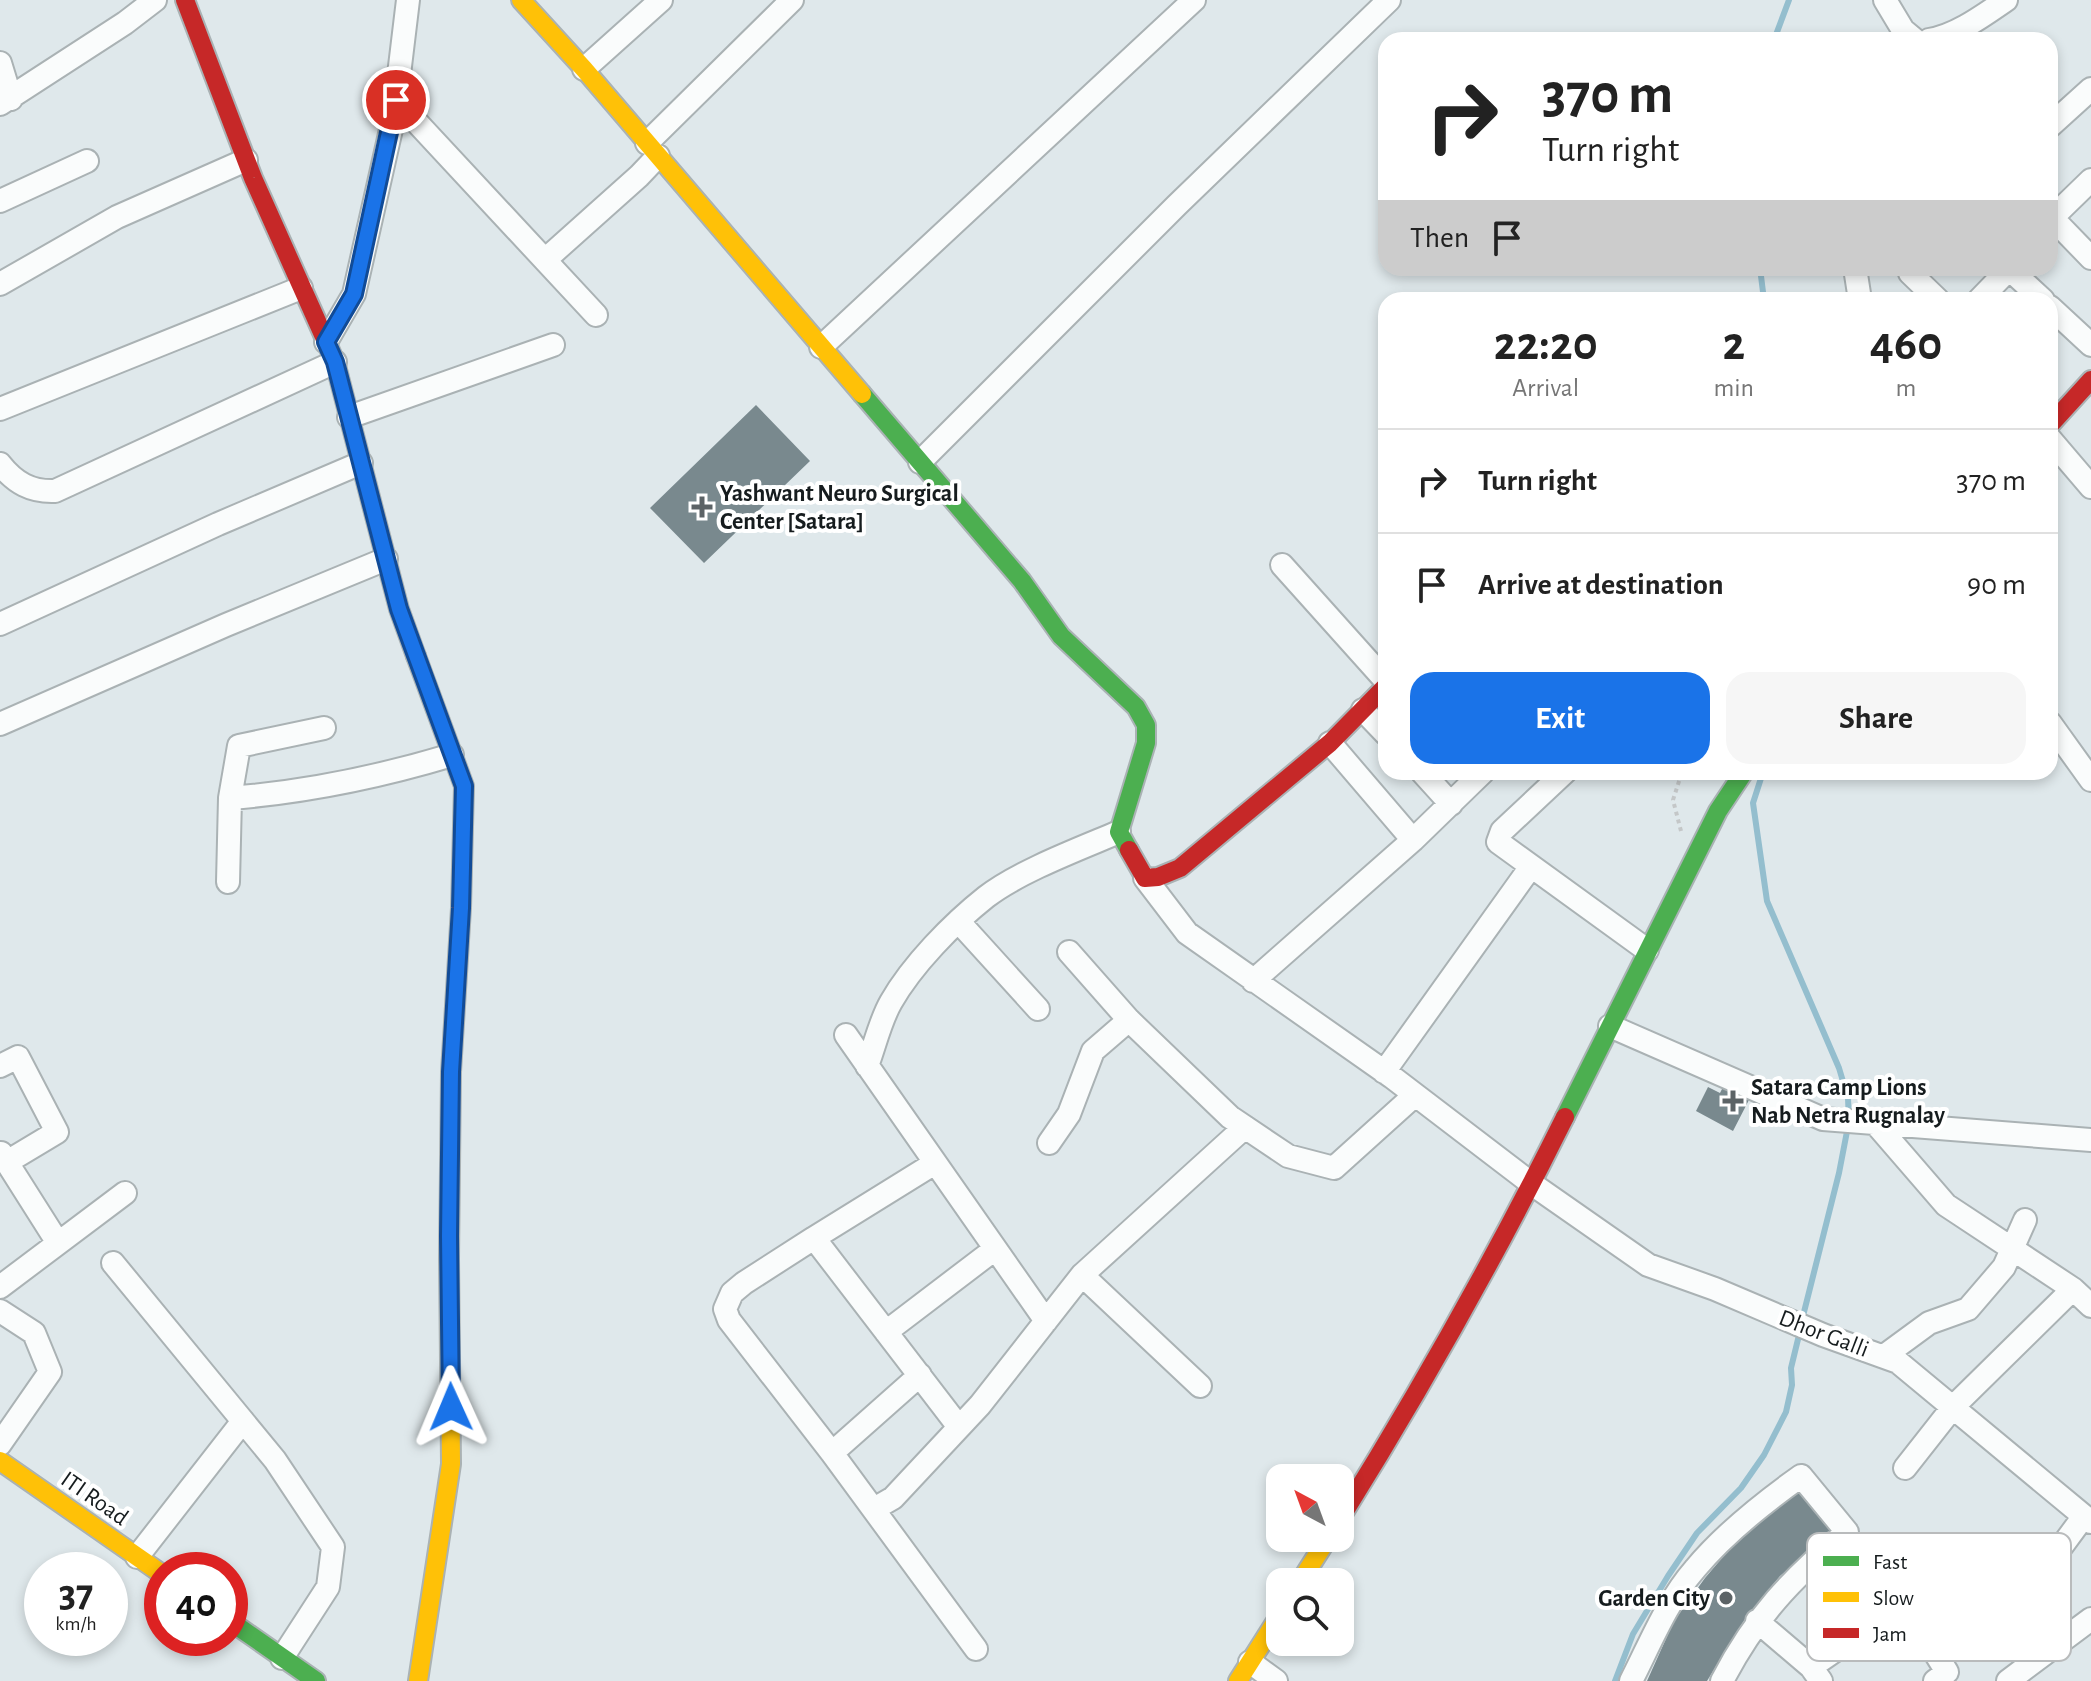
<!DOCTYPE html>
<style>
:root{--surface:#fff;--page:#f6f6f6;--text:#222;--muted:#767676;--line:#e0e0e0;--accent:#1a73e8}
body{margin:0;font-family:"Alegreya Sans",sans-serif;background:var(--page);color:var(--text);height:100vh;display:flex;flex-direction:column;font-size:30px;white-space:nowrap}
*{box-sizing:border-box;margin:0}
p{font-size:26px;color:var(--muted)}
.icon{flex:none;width:44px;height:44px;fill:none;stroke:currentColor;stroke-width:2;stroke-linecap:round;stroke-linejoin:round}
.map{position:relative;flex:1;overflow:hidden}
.panel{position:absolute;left:1378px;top:292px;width:680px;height:488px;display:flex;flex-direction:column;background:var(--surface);border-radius:24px;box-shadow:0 4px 12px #0003}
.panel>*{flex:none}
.top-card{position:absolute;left:1378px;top:32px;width:680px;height:244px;border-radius:24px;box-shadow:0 4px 12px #0003;background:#fff;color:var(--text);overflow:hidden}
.needle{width:52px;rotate:319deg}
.controls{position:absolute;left:1266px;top:1464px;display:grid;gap:16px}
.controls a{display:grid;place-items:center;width:88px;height:88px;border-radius:16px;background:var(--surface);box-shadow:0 4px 12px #0003;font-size:40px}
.speed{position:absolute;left:24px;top:1552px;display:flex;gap:16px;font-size:40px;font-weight:700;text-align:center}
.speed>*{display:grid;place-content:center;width:104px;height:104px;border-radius:50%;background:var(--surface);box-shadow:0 4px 12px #0003;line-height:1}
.speed small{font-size:20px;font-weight:400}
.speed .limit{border:12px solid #d22;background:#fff;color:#111}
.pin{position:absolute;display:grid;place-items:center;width:68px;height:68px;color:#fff;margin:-34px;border:4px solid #fff;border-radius:50%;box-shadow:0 2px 8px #0007}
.me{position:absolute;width:88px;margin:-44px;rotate:359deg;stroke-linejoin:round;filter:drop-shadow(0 0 6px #0008)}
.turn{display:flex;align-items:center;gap:28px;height:168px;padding:0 32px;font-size:36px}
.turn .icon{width:104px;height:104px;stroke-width:2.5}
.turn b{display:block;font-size:56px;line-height:68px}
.then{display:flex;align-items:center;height:76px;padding:0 32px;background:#0003;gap:16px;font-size:30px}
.eta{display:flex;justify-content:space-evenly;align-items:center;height:136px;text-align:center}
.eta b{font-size:48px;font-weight:700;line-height:56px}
.action{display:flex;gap:16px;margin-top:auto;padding:16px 32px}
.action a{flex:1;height:92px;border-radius:24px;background:var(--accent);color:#fff;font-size:32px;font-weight:700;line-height:92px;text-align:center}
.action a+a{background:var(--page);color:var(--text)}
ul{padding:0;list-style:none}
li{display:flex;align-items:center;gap:24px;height:104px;padding:0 32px;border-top:2px solid var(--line)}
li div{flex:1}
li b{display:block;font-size:30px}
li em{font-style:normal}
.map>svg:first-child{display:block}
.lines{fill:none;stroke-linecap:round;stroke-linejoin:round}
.stream{stroke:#94bece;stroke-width:6}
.building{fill:#79898e}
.street-casing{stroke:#aab2b4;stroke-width:26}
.fast-casing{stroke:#aab2b4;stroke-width:22}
.slow-casing{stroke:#aab2b4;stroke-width:22}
.jam-casing{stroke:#aab2b4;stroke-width:22}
.path{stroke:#c4c7c8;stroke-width:4;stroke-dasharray:4 4;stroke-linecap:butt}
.street{stroke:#fafcfc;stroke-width:22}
.fast{stroke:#4caf50;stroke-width:18}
.slow{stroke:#ffc107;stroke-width:18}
.jam{stroke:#c62828;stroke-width:18}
.route-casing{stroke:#114b97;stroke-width:20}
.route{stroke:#1a73e8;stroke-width:14}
.poi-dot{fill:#5c6366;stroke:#fff;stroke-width:3}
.labels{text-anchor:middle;stroke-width:8;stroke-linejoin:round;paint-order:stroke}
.poi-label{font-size:24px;font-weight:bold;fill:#161c1e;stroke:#fff;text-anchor:start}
.street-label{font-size:24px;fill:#161c1e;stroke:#fff}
.key{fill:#fff;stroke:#b9bbbc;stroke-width:2}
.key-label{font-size:22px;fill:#161c1e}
</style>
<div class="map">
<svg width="2091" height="1681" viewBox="0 0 2091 1681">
<rect width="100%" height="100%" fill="#dfe8eb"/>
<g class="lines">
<!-- stream -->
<path class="stream" d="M1774,40L1789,0
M1760,268L1764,300
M1763,772L1753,803L1767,901L1839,1068L1848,1098L1849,1121L1839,1173L1802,1320
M1615,1681L1633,1634L1668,1576L1697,1533L1741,1488L1764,1455L1786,1412L1792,1385L1791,1368L1800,1331"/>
</g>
<!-- building -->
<path class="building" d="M756,405L810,461L704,563L650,508Z
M1725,1083L1751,1096L1733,1131L1696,1111L1708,1087L1720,1093Z
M1802,1487L1837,1529L1780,1576L1745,1619L1707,1681H1647L1674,1621L1705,1578L1734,1544Z"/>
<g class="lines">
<!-- street casing -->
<g class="street-casing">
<path id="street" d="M1885,0L1903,30L1915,40
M1929,40C1956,36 1984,15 2006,0
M0,63L11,99
M584,69L661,0
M396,100L596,315
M0,104L125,23L155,0
M2050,126L2091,89
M647,143L792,0
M2091,180L2059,211L2056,217L2058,224L2091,258
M0,201L87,161
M545,260L639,176L658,156
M1855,268L1860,300
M2008,268L2043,300
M1910,273L1938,300
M0,284L117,217L246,160
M1979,300L2009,269
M2050,307L2091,345
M326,342L354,294L394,116L408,0
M821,347L1194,0
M0,409L301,288
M349,417L553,345
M2050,439L2091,487
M920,462L1177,205L1389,0
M0,464C15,483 31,492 55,491L335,362
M1282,565L1386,681
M0,624L218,524L361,463
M1363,710L1386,734
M2050,723L2091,780
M0,724L226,625L386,559
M1330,743L1413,840
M1422,772L1451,804
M1565,772L1502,831L1498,842L1647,950
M230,798C307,792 379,777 452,755
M1145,878L1187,933L1392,1077L1532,1184L1648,1265L1715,1289L1823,1335L1898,1362L2091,1522
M228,882L230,798L239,746L324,728
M959,922L1038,1009
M1069,952L1129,1020L1230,1117L1288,1156L1334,1168L1415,1095
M1253,981L1413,840L1483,772
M1610,1026L1823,1119L2091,1140
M846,1035L1046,1321
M0,1066L18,1057L57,1132L7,1162
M867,1066C875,1045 880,1021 891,1002C912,965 952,924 986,897C1020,871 1079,849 1119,832
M1384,1072L1530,868
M1876,1124L1946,1205L2073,1289L2091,1306
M1049,1143L1069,1114L1093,1051L1129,1020
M1,1153L58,1243
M935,1163L814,1238L959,1427
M814,1238L744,1283L732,1293L725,1309L729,1320L832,1453L976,1649
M113,1263L275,1460L333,1547L328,1587L282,1658
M1082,1275L1200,1386
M0,1287L125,1193
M0,1311L34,1333L50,1372L0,1444
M886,1332L995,1249
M1884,1356L1929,1323L1968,1309L2004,1267L2025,1220
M832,1453L920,1375
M1905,1468L1953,1407L2073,1289
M874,1509L893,1498L980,1405L1082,1275L1245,1127
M137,1557L243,1421
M1757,1621L1811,1667L1821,1681
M1958,1649L2045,1569L2084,1516
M1250,1662L1276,1681
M1811,1667L1904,1603L1947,1672L1935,1681
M1631,1681C1650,1644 1667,1601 1695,1569C1725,1533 1763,1503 1801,1476L1847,1532C1791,1579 1756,1616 1722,1681
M2008,1681L2091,1619"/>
</g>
<!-- fast casing -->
<g class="fast-casing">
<path id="fast" d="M325,339L335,362L399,609L416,656
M862,394L1022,581L1061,636L1136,707L1146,725V743L1119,832L1129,850
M1565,1117L1718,811L1744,772
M230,1621L316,1681"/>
</g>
<!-- slow casing -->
<g class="slow-casing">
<path id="slow" d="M521,0L584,69L862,394
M0,1461L162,1574
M1300,1582L1328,1538
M418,1681L451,1464L449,1259
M1238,1681L1280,1615"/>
</g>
<!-- jam casing -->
<g class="jam-casing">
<path id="jam" d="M185,0L253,178L325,339
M2050,425L2091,380
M416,656L464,786L461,908L451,1072L449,1259
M1129,850L1145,878L1158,877L1180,868L1330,743L1386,686
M1340,1519C1421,1389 1497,1254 1565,1117"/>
</g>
<!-- path -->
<path class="path" d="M1681,831L1673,800L1682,772"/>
<!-- street -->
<use href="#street" class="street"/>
<!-- fast -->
<use href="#fast" class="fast"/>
<!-- slow -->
<use href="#slow" class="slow"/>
<!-- jam -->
<use href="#jam" class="jam"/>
</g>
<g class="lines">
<!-- route casing -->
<g class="route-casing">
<path id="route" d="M396,100L354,294L326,342L335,362L399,609L464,786L461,908L451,1072L449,1236L451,1407"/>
</g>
<!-- route -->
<use href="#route" class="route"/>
</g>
<!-- markers -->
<g class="poi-dot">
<path d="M698 495h8v8h8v8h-8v8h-8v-8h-8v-8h8z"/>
<path d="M1729 1089h8v8h8v8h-8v8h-8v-8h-8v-8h8z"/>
<circle cx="1726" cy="1598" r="8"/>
</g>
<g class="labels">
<!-- poi labels -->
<g class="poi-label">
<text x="720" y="501">Yashwant Neuro Surgical<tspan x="720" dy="28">Center [Satara]</tspan></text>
<text x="1751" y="1095">Satara Camp Lions<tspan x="1751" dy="28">Nab Netra Rugnalay</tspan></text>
<text x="1710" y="1606" text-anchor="end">Garden City</text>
</g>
<!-- street labels -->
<g class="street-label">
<text transform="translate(1824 1333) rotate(21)" y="8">Dhor Galli</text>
<text transform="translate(95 1498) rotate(35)" y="8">ITI Road</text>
</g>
</g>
<!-- legend -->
<rect x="1807" y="1533" width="264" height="128" rx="12" class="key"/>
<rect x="1823" y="1556" width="36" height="10" fill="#4caf50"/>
<rect x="1823" y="1592" width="36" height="10" fill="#ffc107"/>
<rect x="1823" y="1628" width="36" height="10" fill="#c62828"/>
<g class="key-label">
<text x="1873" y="1569">Fast</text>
<text x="1873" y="1605">Slow</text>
<text x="1873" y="1641">Jam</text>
</g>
</svg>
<div class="controls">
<a><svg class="needle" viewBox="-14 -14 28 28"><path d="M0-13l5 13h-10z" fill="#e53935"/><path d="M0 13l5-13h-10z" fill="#767676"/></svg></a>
<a><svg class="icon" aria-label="search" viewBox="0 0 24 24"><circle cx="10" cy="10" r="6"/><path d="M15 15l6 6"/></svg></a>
</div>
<div class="speed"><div>37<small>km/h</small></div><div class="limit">40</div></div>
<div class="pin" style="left:396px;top:100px;background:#d93025"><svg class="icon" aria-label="arrive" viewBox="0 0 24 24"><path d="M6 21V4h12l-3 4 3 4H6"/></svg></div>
<svg class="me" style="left:451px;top:1407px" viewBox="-20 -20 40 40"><path d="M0-17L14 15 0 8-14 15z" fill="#1a73e8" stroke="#fff" stroke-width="4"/></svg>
<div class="top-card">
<div class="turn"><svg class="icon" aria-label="right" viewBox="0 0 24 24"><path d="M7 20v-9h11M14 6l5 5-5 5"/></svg><div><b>370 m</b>Turn right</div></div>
<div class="then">Then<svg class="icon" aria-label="arrive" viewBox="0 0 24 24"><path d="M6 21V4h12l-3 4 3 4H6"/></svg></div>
</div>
<section class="panel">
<div class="eta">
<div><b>22:20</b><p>Arrival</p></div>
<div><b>2</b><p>min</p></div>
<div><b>460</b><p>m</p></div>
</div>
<ul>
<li><svg class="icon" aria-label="right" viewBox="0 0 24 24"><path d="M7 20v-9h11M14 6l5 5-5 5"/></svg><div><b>Turn right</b></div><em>370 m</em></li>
<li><svg class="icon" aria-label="arrive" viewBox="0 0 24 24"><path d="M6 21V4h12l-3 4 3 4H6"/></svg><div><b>Arrive at destination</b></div><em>90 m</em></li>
</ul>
<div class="action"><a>Exit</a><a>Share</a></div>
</section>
</div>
